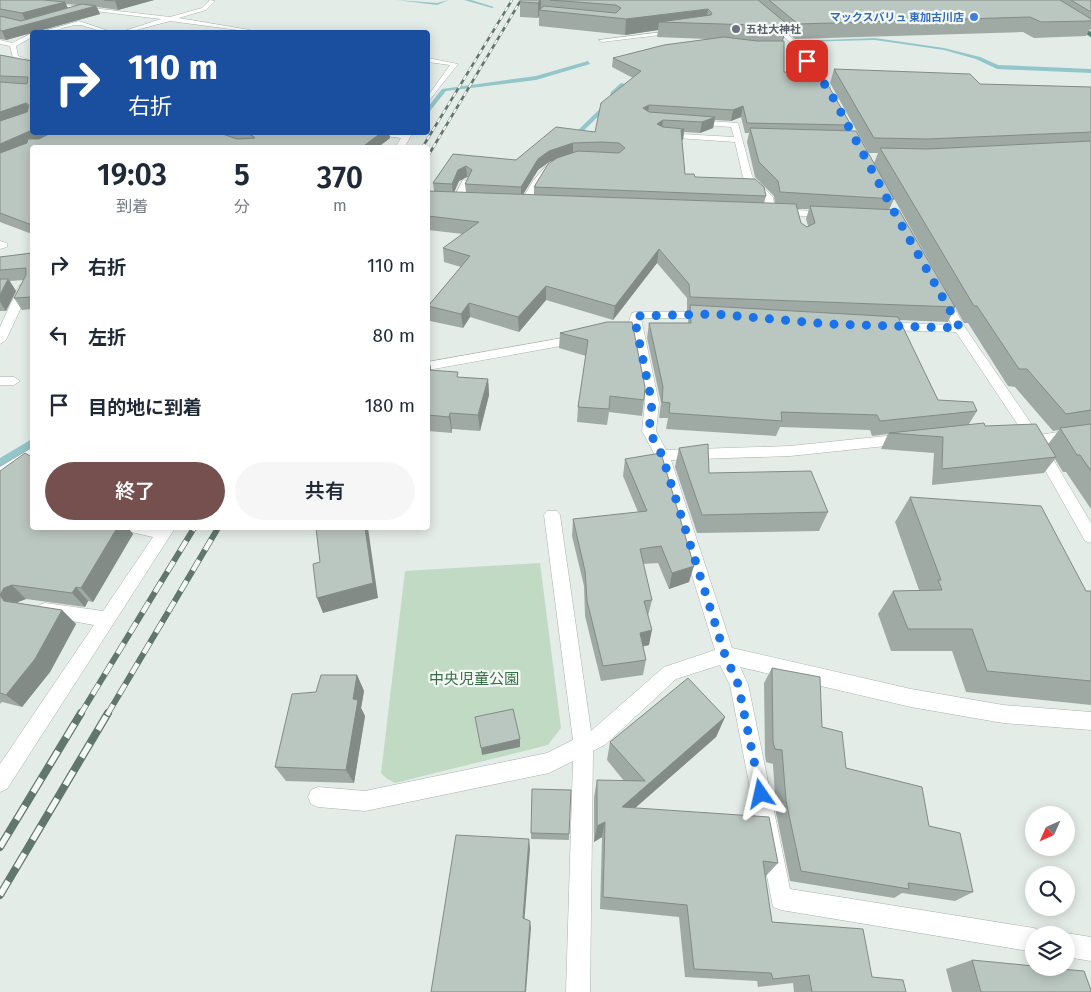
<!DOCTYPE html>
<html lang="ja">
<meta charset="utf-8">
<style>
:root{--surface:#fff;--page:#f6f6f7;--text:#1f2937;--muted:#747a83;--accent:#76504f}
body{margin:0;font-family:"Fira Sans","Noto Sans JP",sans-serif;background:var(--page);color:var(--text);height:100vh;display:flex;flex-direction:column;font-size:19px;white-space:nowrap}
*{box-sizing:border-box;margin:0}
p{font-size:16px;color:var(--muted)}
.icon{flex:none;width:28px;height:28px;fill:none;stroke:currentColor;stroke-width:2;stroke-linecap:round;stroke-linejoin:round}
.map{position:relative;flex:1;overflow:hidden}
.details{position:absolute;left:30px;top:145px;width:400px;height:385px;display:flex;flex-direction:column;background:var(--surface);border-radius:5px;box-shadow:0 2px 12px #0003}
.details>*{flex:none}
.banner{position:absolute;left:30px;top:30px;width:400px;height:105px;border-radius:5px;box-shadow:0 2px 12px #0003;background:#1a4fa0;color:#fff;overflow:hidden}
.needle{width:32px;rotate:225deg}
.fabs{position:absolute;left:1025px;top:806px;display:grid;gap:10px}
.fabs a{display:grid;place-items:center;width:50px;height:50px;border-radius:50%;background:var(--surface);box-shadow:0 2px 12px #0003;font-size:25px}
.pin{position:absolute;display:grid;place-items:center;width:42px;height:42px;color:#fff;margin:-21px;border-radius:10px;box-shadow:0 2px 8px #0006}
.me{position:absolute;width:55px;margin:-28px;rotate:349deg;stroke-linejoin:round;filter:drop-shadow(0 0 4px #0008)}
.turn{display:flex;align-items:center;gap:18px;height:105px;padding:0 15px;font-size:22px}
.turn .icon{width:65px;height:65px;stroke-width:2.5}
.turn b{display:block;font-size:35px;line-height:42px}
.eta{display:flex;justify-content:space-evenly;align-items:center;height:85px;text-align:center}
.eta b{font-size:30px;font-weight:600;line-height:35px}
.cta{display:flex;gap:10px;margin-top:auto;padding:10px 15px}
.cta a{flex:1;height:58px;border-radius:30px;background:var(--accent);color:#fff;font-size:20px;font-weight:600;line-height:58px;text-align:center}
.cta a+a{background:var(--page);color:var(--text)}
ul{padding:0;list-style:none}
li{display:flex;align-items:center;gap:15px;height:70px;padding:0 15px}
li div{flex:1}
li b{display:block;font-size:19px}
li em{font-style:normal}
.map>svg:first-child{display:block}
.green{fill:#c0dac4}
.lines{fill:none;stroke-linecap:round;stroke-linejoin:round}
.stream{fill:#93c6ca;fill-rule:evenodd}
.minor-casing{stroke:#a7b3ae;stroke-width:1}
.trunk-casing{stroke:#c2c8c6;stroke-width:1}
.minor{fill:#fff;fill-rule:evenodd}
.trunk{fill:#528071;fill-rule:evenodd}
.rail-far2-casing{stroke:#60766e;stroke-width:2.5}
.rail-far1-casing{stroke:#60766e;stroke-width:6}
.rail-casing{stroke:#60766e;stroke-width:8}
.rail-far2{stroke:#f4f9f6;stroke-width:2;stroke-dasharray:5;stroke-linecap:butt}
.rail-far1{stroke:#f4f9f6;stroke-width:4.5;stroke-dasharray:12;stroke-linecap:butt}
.rail{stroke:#f4f9f6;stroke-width:5.5;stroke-dasharray:16;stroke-linecap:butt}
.wall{fill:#a0aaa5;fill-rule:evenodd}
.shaded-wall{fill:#828b86}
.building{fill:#bac6c0;stroke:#828b86}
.route{stroke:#1a73e8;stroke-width:9;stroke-dasharray:0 16.2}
.shop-dot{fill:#3f7fe0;stroke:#f4f9f6;stroke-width:2}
.worship-dot{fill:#6b7280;stroke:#f4f9f6;stroke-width:2}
.labels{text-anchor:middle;stroke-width:4.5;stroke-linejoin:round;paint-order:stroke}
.far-shop-label{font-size:11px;font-weight:bold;fill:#366cbe;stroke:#f4f9f6;text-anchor:end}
.far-worship-label{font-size:11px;font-weight:bold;fill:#5b616d;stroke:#f4f9f6;text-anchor:start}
.near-park-label{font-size:15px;fill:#356d45;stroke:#f4f9f6}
</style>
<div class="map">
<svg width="1091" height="992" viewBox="0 0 1091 992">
<rect width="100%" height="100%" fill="#e4ece8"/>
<!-- green -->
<path class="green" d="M540,563L561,728L548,745L395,783L386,778L381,773L405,571Z"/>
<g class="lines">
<!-- stream -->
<path class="stream" d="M396,0L437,3L449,0L437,5Z
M464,0H471L494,7L492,8Z
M875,38L944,48L980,57L998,65L1091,69V73L997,69L976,59L944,50L875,40L798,42L796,41Z
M588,61L590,64L536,80L446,91L430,111L428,112V107L442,89L536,76Z
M621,83L626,84L616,94L614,101L573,141H569V139L609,100L611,92Z
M32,439V448L0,467V458Z"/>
<!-- minor casing -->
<g class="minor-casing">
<path id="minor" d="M210,0L215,1L206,10L179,18L250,30L253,32L170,21L129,32H121L161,19L45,5L48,3L170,17L202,8Z
M741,0H747L794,40L830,86V90H824L790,42Z
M79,21L112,32C101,33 91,27 80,25C67,24 53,34 40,32Z
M679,30L677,33L602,42L599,40Z
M32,33V37L16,46L18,56L32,61V65L13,58L10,46L0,44V40L12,43Z
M428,58L458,64L428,102V96L450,65L428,62Z
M695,120L738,123L752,176L773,197L775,211L779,209L829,212L834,215L832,217L779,215L774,212L767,214L763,198L743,177L735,142L663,137L659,135L663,133L734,137L731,127L692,124L691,122Z
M386,132H413L404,148H395L401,138L386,136Z
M546,166L553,168L540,184L528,205H522L520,203L533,181Z
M463,180L471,182L460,203H454L452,201Z
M0,241L7,243V247L0,249Z
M25,283L31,286L6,340L0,344V327L19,286Z
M942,294L948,297L966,329L1039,435L1091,427V437L1044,444L1091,523V543L1085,541L1030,443L956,332L882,330L876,326L882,322L952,325L936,297Z
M636,312H709L715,315L709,318H641L659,403L656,431L666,450L790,446L905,434L912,439L905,444L790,456L671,460L732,648L911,689L1003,705L1091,712V730L1003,723L911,707L740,667L748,684L790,889L1034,928L1042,932L1044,935H1034V952L781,910L773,907L730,685L720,665L676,679L606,744L593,751L590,992H566L573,761L549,773L365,811L318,807L311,804L308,797L311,790L318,787L365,791L547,753L573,740L544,515L547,511H557L560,515L591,731L664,667L715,650L655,455L642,431L645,403L629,321L632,313Z
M579,335L583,336L585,339L583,342L428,370V362Z
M0,377H14L20,381L14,385H0Z
M32,448V460L0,479V467Z
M129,528H175L7,789L0,792V764L94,625L39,615L36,610L39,605L45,603L103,611L153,537L131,532Z
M1066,933L1091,937V961L1066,957V935H1062Z"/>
</g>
<!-- trunk casing -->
<g class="trunk-casing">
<path id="trunk" d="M1033,0H1040L1091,32V37Z"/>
</g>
<!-- minor -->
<use href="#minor" class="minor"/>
<!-- trunk -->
<use href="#trunk" class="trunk"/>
<!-- rail-far2 casing -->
<g class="rail-far2-casing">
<path id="rail-far2" d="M422,148L512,0
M428,156L521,0"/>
</g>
<!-- rail-far1 casing -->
<g class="rail-far1-casing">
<path id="rail-far1" d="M80,715L194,528
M107,715L218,528"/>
</g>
<!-- rail casing -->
<g class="rail-casing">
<path id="rail" d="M0,847L81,713
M0,895L108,713"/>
</g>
<!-- rail-far2 -->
<use href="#rail-far2" class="rail-far2"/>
<!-- rail-far1 -->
<use href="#rail-far1" class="rail-far1"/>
<!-- rail -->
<use href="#rail" class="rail"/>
</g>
<!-- wall -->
<path class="wall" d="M0,0H154L118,10L97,7L100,14L6,40L0,39ZM66,4L78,5L68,8Z
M521,0H1091V30L1090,29L1086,36L1034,38L1023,32L795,39L785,31L783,41L784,72L851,125L850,131L894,199L889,210L955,307L948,322L899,320L938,400L977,411L969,424L985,426L1048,444L1059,430L1053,431L1015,387L1008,386L968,323H964L874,163L878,153H869L830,83L834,69L980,84L1091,87V509L1066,472H1063L1055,459L1044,473L932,485L934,453L881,449L888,434L872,436L870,430L780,427L776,436L666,429L668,418H659L661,403L647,338L649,323H688L689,311H687V298L657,263L613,320L546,300L519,332L470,317L463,328L430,321L428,306L461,267L444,262L443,248L463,234L428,230V191H434L433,183L453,154L516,160L595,132L633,78L612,67L613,58L707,39L657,37L658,30L625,35L539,26V16L538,18L520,17V2ZM741,117L745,133H749L747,142L755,177L774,196L775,204L764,203L766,196L685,174L682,140H683L684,132L700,133L713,128L715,120L731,121ZM553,160L534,187V195L523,194L538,170L549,162ZM467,177L468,178L465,184L466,192H454L459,181ZM797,209H809L806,219L808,226L807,227L801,223Z
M0,55L32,61V132H312L315,133L390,138L377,148H32V234L0,222Z
M32,253V309L22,310L14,298L24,280L10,281L16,291L6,311H0V257Z
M607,322L644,400L642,416L609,412L607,425L577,422L578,407L586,356L559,348L560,333Z
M428,358H429L431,370L458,377L488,379L489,395L480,431L452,429V433L428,431Z
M679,448L709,473L828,512L819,531L697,533L675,467Z
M625,459L689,582L669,589L658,563L643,564L652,600L648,616L649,645L643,646L646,660L643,675L601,681L585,616L584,586L572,536L573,519L638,512L623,476Z
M0,471L32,528H128L133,534L93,602L88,601L85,607L26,599L18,602V603L62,610L76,624L50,672L22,707L2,702L0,704Z
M910,497L1086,591H1091V705L966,692L952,651H891L878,614L893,591L919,590L895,522Z
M772,668L822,727L846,768L929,826L973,892L955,901L902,893L894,898L790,881L776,813L773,764L766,762L765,755L764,683Z
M357,675L364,691L361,708L365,716L354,783L286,781L275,767L316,692Z
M725,717L716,737L635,808L778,863L765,877L772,922L872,977L906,992H794L793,983L758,987L757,981L685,977L679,917L600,909L602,837L594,842V797L597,780L624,781L607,760L610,742Z
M531,833L569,834V840L531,839Z
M972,960L1091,992H952L946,969Z"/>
<!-- shaded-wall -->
<path class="shaded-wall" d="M119,0H154L118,10L115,1Z
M540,0H541V11L539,10V16L538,18V3Z
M65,2L69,11L26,22L22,13Z
M96,6L100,14L6,40L2,31Z
M708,9L706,23L659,22L658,30L625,35L626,19Z
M787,24L783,40L782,42L785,26Z
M26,103L31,113L0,124V112Z
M649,105L648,115L643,108Z
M743,106L741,117L731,121L733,110Z
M715,117L713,128L700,133L702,122Z
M663,120L662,130L657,124Z
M684,129L683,140L679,141L681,130Z
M32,130V132H58L0,157V144Z
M382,132H389L390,138L377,148H361Z
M573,143V154L549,162L538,170L521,198V187L538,159L549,151Z
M466,166L467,177L459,181L453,195L452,184L458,170Z
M659,249L657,263L613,320L615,306Z
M8,279L16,291L6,311L0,302V295Z
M546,286V300L519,332L518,317Z
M469,303L470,317L463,328L461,314Z
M429,358L432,374L428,375V366Z
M488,379L489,395L480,431L478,415Z
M450,413L452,429V433L449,417Z
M117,528H128L133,534L93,602L81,588Z
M365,528H368L378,598L323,613L317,598Z
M694,566L689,582L669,589L672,573Z
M12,585L26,599L18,602L15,609L4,601L0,595L4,588Z
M76,587L88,601L85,607L72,593Z
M62,610L76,624L50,672L22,707L6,695Z
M652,630L649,645L637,648L640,633Z
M357,675L364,691L361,708L365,716L354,783L346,770L353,699Z
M725,717L716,737L618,823L622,807Z
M520,739V747L482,755L481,748Z
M605,822L602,837L594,842L597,826Z
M529,839L530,849L524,926L523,918Z
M530,921L531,928L526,992H525Z"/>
<!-- building -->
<path class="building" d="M0,0H43L65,2L22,13L0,9Z
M104,0H119L115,1Z
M521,0H540L538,3L520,2Z
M550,0H758L787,24L785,26L659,22L711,15L712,13L708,9L626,19L539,10L544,6L616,13L621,8L616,5Z
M769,0H1060L1091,19V21L1041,22L1030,17L798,24Z
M1071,0H1091V12Z
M82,4L96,6L2,31L0,30V16L21,21Z
M724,37L757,41H784V72L821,73L851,125L747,123L743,106L733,110L649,105L643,108L649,112L715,117L702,122L663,120L657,124L663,127L684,129L681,130L685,174H694L695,177L755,179L764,187L766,196L534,187L548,164L557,158L578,151L619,153L625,148L619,143L602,142L573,143L549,151L538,159L521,187L465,184L472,170L466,166L458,170L452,184L433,183L453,154L516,160L556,127L595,132L601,103L641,71L613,58L664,45Z
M0,55L32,61V130L0,144V121L27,112L29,105L26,103L0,112V82L27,84L28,77L0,76Z
M834,69L970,74L980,84L1091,87V132L928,139L874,138Z
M750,128L856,131L894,199L780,192L778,181L759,162Z
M53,132H217L237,139L255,138L253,136L243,132H312L315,133L317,132H382L361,148H32V225L0,213V153L27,143L28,139H39Z
M1091,141V410L1066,414L1027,369H1019L977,306H974L880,148L928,149Z
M428,191L796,204L801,223L807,227L815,223L810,206L899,210L955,307L690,297L689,284L659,249L615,306L546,286L518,317L469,303L461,314L428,306L470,256L443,248L479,222L428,216Z
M32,253V297L14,298L26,275V268L0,270V257Z
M0,279H8L0,295Z
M690,305L898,317L938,400L973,402L977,411L880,421L877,415L781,412L782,421L669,413L670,403L662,402L663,387L649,323H691Z
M607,322H632L645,387L644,400L610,396L609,409L578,407L588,340L560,333Z
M428,358H429L428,366Z
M428,370L458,372L457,377L488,379L478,415L450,413L449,417L428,415Z
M984,423L985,426L1036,424L1056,457L942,469L943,437L889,433Z
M1091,424V471L1080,455H1077L1060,428Z
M708,444L709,473L811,471L828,512L702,515L679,448Z
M25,453L30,456L32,454V528H117L81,588L76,587L72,593L12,585L4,588L0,595L4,601L62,610L35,659L6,695L0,693V471Z
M661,453L694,566L672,573L661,546L640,549L652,600L644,601L652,630L640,633L646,660L603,666L587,601L585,571L573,519L647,511L625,459Z
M910,497L1041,506L1086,591H1091V681L987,671L972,629H908L893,591L942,590L938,580H941Z
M316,528H365L373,583L317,598L313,564L320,562Z
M772,668L820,677L822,727L842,732L846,768L922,787L929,826L960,833L973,892L908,883L909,889L801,871L786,801L782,750L775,749L773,742Z
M321,675H357L353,699L358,700L346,770L275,767L292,694L316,692Z
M688,678L725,717L622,807L769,817L778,863L763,861L772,922L863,929L872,977L903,980L906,992H812L809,975L773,979L771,973L694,969L687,905L603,897L605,822L597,826V780L645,781L610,742Z
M513,709L520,739L481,748L475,717Z
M532,789L571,790L569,834L531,833Z
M456,835L529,839L523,918L530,921L525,992H431Z
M972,960L1034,966V968H1049L1084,971L1091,990V992H981Z"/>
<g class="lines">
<!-- route -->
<path class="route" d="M761,794L738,684L725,655L662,455L649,431L652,403L635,321L636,316L715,314L828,324L960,328L898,219L829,90L807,61"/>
</g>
<!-- markers -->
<circle class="shop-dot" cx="974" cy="17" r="5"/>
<circle class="worship-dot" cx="736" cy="29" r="5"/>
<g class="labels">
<!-- far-shop labels -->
<g class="far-shop-label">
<text x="964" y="21">マックスバリュ 東加古川店</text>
</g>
<!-- far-worship labels -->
<g class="far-worship-label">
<text x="746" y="33">五社大神社</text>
</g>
<!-- near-park labels -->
<g class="near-park-label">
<text x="474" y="684">中央児童公園</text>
</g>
</g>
</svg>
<div class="fabs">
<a><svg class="needle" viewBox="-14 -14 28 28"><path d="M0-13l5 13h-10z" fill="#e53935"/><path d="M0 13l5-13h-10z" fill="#747a83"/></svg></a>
<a><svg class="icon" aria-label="search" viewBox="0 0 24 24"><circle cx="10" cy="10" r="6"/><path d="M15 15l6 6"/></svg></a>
<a><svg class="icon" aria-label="layers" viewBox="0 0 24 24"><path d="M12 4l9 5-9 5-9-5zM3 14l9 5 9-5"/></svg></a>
</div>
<div class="pin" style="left:807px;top:61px;background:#d93025"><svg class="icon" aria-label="arrive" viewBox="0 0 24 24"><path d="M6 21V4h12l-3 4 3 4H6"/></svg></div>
<svg class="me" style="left:761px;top:794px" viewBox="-20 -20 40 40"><path d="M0-17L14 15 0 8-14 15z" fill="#1a73e8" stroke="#fff" stroke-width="4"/></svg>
<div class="banner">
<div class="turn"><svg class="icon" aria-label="right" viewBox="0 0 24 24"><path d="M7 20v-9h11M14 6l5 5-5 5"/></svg><div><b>110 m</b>右折</div></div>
</div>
<section class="details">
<div class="eta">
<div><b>19:03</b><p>到着</p></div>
<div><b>5</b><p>分</p></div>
<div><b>370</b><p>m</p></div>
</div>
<ul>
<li><svg class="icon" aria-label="right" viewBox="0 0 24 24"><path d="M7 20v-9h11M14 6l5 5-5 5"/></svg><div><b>右折</b></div><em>110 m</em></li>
<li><svg class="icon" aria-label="left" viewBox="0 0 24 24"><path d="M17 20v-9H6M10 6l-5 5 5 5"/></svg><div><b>左折</b></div><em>80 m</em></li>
<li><svg class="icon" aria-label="arrive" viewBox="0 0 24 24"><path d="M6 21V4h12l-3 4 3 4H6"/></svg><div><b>目的地に到着</b></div><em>180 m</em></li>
</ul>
<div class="cta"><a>終了</a><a>共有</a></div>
</section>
</div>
